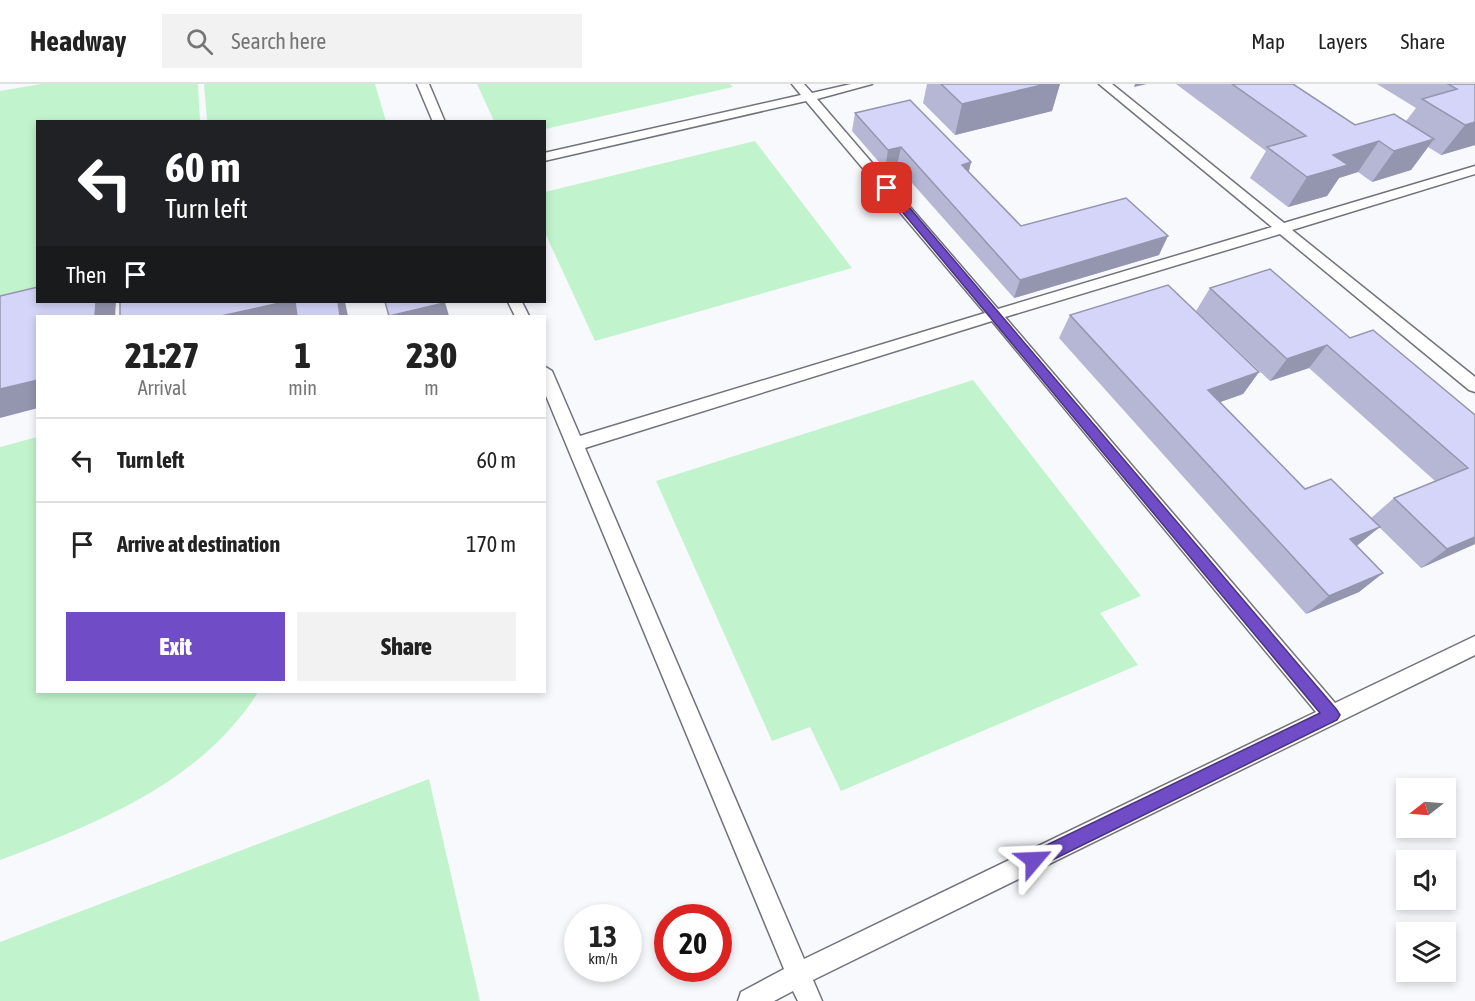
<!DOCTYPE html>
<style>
:root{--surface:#fff;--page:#f2f2f2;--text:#222;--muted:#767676;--line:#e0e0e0;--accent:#704dc6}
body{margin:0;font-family:"Asap Condensed",sans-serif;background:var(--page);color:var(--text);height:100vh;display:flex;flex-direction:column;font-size:22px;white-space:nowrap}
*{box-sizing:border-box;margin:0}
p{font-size:20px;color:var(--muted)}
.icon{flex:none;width:33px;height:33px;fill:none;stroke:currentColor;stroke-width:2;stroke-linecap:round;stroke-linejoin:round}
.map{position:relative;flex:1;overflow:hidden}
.sheet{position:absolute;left:36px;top:231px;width:510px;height:378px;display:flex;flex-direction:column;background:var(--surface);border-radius:0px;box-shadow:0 3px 9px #0003}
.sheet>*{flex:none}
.hud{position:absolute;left:36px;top:36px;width:510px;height:183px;border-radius:0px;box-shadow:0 3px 9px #0003;background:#202124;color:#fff;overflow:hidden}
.needle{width:39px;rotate:253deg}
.controls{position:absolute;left:1396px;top:694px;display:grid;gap:12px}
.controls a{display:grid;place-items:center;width:60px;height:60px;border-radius:0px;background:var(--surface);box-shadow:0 3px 9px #0003;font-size:30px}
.speed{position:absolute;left:564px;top:820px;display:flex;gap:12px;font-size:30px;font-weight:700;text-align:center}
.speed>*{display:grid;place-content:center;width:78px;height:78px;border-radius:50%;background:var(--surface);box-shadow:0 3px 9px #0003;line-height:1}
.speed small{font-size:15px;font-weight:400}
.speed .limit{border:9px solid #d22;background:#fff;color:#111}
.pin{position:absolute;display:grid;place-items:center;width:51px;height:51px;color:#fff;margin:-26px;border-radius:12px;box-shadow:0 3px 9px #0006}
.me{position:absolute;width:66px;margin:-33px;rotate:64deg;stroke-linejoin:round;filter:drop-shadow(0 0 4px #0008)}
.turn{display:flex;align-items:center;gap:21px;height:126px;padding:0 30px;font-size:27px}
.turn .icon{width:78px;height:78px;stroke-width:2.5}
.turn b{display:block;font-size:42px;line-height:51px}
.then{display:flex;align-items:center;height:57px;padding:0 30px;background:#0003;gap:12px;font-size:22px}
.eta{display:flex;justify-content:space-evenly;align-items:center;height:102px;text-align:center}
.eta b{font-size:36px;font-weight:800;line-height:42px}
.button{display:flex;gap:12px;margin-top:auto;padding:12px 30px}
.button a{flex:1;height:69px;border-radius:0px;background:var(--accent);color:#fff;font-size:24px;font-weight:800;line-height:69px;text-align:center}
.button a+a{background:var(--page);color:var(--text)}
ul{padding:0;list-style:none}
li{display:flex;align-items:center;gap:18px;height:84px;padding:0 30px;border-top:2px solid var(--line)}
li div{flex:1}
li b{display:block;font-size:22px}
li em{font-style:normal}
header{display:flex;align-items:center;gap:36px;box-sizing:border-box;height:84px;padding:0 30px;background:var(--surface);border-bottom:2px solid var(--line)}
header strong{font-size:28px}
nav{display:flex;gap:33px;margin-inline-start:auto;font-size:21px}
.search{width:420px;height:54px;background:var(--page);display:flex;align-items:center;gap:15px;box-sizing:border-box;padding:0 21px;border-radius:0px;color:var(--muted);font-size:22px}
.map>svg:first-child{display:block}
.green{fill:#c1f4cc}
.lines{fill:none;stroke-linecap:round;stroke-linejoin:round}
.service-casing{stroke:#72727c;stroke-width:3}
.service{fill:#fff;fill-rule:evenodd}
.wall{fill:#b6b7d5}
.shaded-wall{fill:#9495ae}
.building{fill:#d4d5f8;stroke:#9495ae;stroke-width:1.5}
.route{fill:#704dc6;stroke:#493281;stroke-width:1.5}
</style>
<header>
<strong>Headway</strong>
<div class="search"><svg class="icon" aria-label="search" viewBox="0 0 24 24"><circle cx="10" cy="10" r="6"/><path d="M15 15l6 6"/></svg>Search here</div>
<nav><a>Map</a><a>Layers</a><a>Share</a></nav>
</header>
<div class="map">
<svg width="1475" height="917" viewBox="0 0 1475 917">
<rect width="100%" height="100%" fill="#f8f9fd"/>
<!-- green -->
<path class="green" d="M41,0H198L200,37L38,38L37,212L0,221V7Z
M204,0H375L386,37H207Z
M477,0H730L733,3L545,45L544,38L494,37Z
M755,57L852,184L595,257L545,149V108Z
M973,296L1141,512L1100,529L1138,581L841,707L810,643L772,657L656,397Z
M37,353L38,608H258C201,699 96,740 0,776V363Z
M429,695L480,917H0V858Z"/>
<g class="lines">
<!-- service casing -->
<g class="service-casing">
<path id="service" d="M417,0H429L445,38H433Z
M792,0H804L812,9L851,0H872L817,15L998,225L1272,143L1099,0H1112L1284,139L1475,82V90L1292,146L1475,293V308L1469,306L1280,150L1005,233L1335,619L1475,552V571L813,896L822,917H798L793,907L774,917H738L741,908L784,885L544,307V282L552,287L580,352L985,229L806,17L544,77V69L801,11ZM992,237L1316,628L804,875L585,364Z
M508,218H522L529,232H515Z"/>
</g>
<!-- service -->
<use href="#service" class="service"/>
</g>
<!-- wall -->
<path class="wall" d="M927,0H1060L1052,27L955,51L923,19Z
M1176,0H1293L1355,41L1406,37L1416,24L1377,0H1475V61L1441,71L1428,63L1411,86L1372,98L1358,88L1339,94L1327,112L1288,123L1250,94L1266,67Z
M855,29L971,78L969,88L1021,142L1159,171L1014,214L897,82L885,85L852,47Z
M1210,204L1350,254L1475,331V460L1421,484L1379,443L1357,462L1383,489L1359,508L1306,530L1059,254L1070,231L1259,288L1243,310L1220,318L1305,405L1371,434L1394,414L1435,397L1309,284L1270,297L1196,227Z"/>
<!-- shaded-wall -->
<path class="shaded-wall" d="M1046,0H1060L1052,27L955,51L962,20Z
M1135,0H1147L1134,3Z
M1475,34V61L1441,71L1465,41Z
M1434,55L1411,86L1372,98L1394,67Z
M1379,57L1358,88L1339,94L1327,112L1288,123L1307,93L1333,71Z
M901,63L897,82L885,85L888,66Z
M971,78L966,97L962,81Z
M1168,152L1159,171L1014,214L1020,196Z
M96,218H116L115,232H95Z
M284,218H297L305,232H221Z
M338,218H345L348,232H340Z
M445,218L449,232H389L443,218Z
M1327,261L1309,284L1270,297L1287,275Z
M1259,288L1243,310L1192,328L1208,306Z
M38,296V324L0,334V305Z
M1380,443L1356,462L1350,455Z
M1475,453V460L1421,484L1447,465Z
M1383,489L1359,508L1306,530L1329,512Z"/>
<!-- building -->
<path class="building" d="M941,0H1046L962,20Z
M1232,0H1293L1355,41L1394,30L1434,55L1394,67L1379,57L1333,71L1348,81L1307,93L1267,63L1306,52Z
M1448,0H1475V38L1465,41L1422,15L1457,5Z
M910,16L971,78L962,81L1021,142L1126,114L1168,152L1020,196L901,63L888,66L855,29Z
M1270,185L1350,254L1373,246L1475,331V453L1447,465L1394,414L1468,384L1327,261L1287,275L1210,204Z
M1168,201L1259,288L1208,306L1305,405L1331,395L1380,443L1350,455L1383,489L1329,512L1070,231Z
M38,203V218H96L95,232H38V296L0,305V212Z
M120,218H284L221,232H120Z
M295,218H338L340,232H297Z
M385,218H443L444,219L389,232Z"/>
<!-- route -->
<path class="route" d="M884,102H891L1337,626L1340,631L1337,636L1040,782L1034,785L1028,782L1026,776L1028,770L1320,629L884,106Z"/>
</svg>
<div class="controls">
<a><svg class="needle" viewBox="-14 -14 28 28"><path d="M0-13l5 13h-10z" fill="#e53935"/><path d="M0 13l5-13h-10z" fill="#767676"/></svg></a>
<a><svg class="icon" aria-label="sound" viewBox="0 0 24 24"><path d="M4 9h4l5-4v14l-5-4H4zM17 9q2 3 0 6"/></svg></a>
<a><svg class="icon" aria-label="layers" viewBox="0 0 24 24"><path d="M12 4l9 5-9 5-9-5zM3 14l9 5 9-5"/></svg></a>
</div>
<div class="speed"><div>13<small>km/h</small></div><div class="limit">20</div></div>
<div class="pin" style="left:887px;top:104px;background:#d93025"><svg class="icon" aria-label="arrive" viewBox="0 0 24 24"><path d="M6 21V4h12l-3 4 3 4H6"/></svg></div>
<svg class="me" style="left:1034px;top:776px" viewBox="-20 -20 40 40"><path d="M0-17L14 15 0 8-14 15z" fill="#704dc6" stroke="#fff" stroke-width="4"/></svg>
<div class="hud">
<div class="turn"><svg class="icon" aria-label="left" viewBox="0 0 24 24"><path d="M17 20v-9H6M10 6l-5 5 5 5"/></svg><div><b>60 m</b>Turn left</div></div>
<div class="then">Then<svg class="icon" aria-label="arrive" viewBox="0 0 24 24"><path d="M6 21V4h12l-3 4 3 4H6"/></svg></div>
</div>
<section class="sheet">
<div class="eta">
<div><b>21:27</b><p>Arrival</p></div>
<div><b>1</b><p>min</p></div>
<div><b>230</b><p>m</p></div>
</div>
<ul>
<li><svg class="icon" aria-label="left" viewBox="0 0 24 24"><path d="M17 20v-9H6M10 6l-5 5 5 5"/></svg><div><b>Turn left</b></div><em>60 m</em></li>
<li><svg class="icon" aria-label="arrive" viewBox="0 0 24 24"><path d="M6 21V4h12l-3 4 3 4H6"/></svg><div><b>Arrive at destination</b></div><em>170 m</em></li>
</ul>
<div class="button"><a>Exit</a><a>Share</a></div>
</section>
</div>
